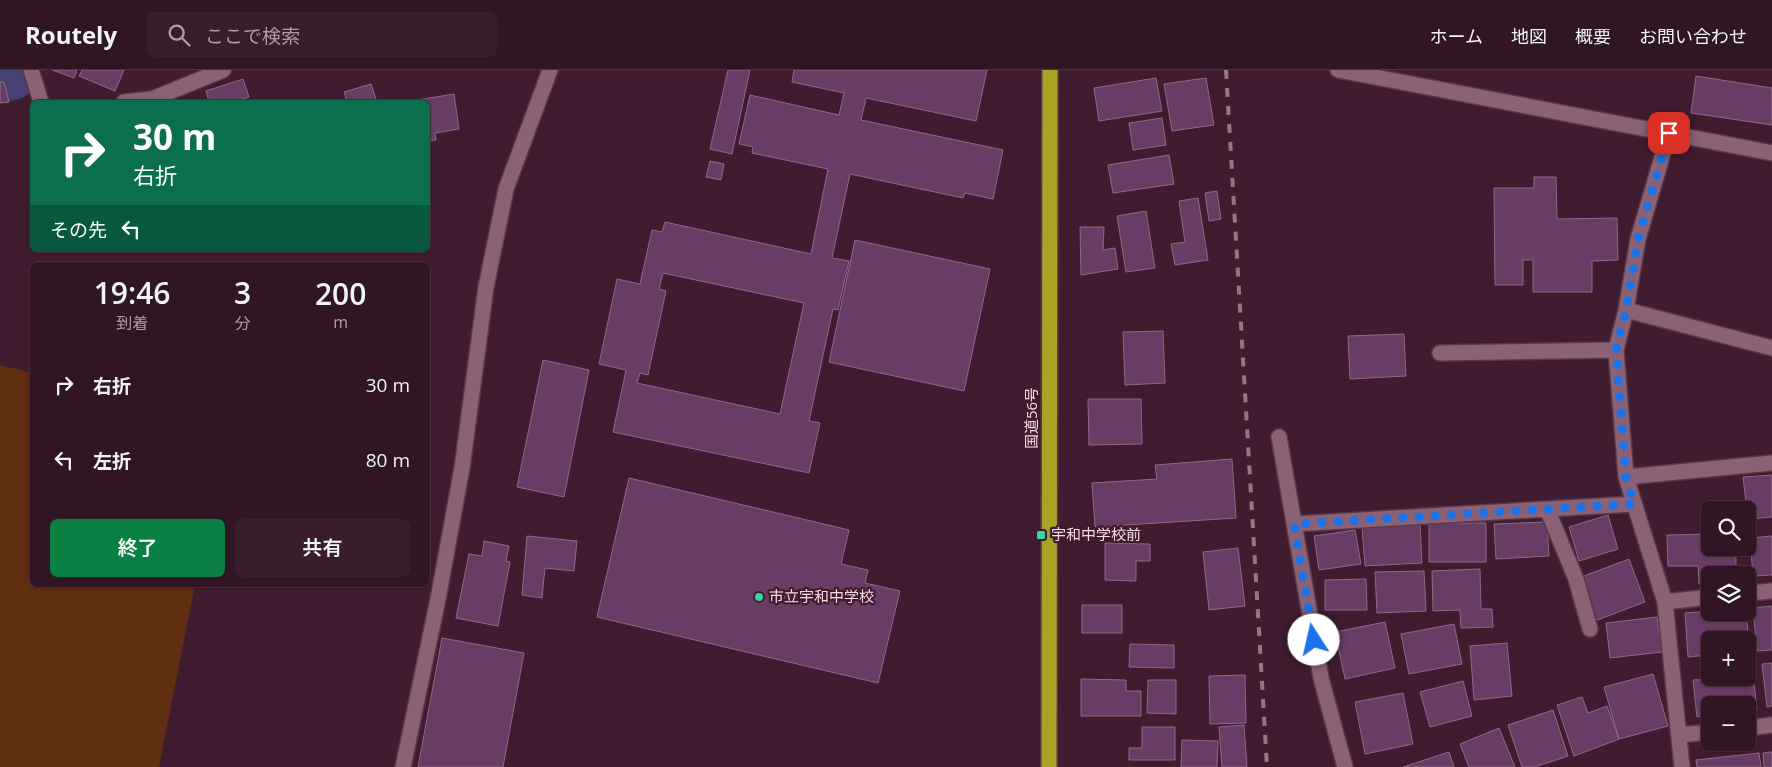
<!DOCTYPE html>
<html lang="ja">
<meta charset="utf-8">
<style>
:root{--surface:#301524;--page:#381e2c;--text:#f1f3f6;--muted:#a89fa6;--line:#4b3441;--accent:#0b8043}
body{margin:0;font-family:"Open Sans","Noto Sans JP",sans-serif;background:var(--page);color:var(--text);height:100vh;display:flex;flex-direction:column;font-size:19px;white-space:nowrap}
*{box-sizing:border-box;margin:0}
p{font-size:16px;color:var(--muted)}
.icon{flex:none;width:28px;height:28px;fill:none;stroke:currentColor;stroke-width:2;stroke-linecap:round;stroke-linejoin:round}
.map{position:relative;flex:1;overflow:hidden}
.side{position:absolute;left:30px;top:192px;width:400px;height:325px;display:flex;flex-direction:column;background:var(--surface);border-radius:8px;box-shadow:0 1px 4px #0004,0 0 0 1px var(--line)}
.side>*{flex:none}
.guide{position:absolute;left:30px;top:30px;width:400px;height:152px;border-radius:8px;box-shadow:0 1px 4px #0004,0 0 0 1px var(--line);background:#0b6e4f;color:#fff;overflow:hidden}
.fabs{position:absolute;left:1701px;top:431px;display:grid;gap:10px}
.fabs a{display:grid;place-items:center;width:55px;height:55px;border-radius:8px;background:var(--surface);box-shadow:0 1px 4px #0004,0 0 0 1px var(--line);font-size:25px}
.pin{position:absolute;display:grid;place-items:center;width:42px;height:42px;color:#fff;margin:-21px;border-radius:10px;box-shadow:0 2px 8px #0006}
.me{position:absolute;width:55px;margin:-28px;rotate:350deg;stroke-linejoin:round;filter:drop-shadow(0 0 4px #0008)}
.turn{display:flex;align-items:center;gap:18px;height:105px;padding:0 20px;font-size:22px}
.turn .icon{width:65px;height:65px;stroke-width:2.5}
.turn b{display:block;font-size:35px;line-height:42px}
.then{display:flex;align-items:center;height:48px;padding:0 20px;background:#0003;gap:10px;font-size:19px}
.eta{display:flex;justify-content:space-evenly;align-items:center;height:85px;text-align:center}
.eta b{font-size:30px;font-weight:600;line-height:35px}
.primary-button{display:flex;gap:10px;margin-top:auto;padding:10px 20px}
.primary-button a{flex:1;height:58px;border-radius:8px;background:var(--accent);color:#fff;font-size:20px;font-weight:600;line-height:58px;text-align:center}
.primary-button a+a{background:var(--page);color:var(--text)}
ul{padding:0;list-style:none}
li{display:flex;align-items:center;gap:15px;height:75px;padding:0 20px}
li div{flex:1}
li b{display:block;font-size:19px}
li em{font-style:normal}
header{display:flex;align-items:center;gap:30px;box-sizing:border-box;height:70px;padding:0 25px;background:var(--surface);border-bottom:1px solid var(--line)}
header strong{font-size:24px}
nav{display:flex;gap:28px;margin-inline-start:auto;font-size:18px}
.search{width:350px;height:45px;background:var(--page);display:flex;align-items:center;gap:12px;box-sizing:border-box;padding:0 18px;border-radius:8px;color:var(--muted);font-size:19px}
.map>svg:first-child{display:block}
.green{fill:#602e10}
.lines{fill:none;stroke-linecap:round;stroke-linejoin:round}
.river{stroke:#474072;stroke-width:50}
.building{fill:#673d65;stroke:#8b6a89;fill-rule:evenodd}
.street-casing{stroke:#563849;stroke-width:18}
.highway-casing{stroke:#563849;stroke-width:18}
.street{stroke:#8b6176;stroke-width:15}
.highway{stroke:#a7a425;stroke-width:15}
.rail{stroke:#957686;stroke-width:4;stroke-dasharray:9 9;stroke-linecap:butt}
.route{stroke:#1a73e8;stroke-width:9;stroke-dasharray:0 16.2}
.poi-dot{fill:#37d4a6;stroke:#401c30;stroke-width:2}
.labels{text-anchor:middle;stroke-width:4.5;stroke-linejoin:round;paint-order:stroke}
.street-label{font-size:15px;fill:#f3dae5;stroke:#401c30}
.poi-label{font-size:15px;fill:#f3dae5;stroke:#401c30;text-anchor:start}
</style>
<header>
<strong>Routely</strong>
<div class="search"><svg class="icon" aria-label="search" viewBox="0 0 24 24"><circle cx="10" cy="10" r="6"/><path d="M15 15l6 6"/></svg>ここで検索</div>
<nav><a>ホーム</a><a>地図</a><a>概要</a><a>お問い合わせ</a></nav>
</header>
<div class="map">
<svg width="1772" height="697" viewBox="0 0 1772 697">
<rect width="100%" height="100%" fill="#401c30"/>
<!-- green -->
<path class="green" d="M0,295L32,303V515H195L159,697H0Z"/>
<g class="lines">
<!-- river -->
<path class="river" d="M0,8L12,5L15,0"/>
</g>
<!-- building -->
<path class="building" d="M52,0H77L74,8Z
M82,0H124L115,21L79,6Z
M728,0H750L732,84L710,79Z
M794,0H987L976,51L866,28L861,50L1003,80L993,129L965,123L963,128L850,104L832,188L849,191L838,240L833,239L809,351L820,353L809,403L613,362L626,300L599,294L617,209L640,214L652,160L662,162L665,152L811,184L828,99L752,83L753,77L739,74L750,25L839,45L844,23L792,12ZM663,203L804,233L780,344L637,313L640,303L648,305L666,221L659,219Z
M1696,6L1772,18V55L1691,43Z
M1156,8L1162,41L1099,51L1094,18Z
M1206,8L1214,55L1172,61L1164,14Z
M243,9L249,27L233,32H209L206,21Z
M0,12H4L9,32L0,33Z
M371,14L377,32H347L344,22Z
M454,24L459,59L435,63L436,70L428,71V32H405Z
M1162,48L1166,75L1133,80L1129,53Z
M1169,85L1174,114L1113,123L1108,95Z
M710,91L724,94L721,110L706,107Z
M1534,107H1556L1557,149L1617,148L1618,190L1592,191V222H1533V190H1523V215H1495L1494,118H1534Z
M1217,121L1221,149L1209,151L1205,123Z
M1198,128L1208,190L1175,195L1171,174L1185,172L1179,131Z
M1146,141L1155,198L1126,202L1117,146Z
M1080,157H1104L1103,180L1115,178L1118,199L1081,205Z
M855,170L990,199L964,321L829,292Z
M1163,261L1165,313L1125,315L1123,262Z
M1404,264L1406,306L1350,309L1348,266Z
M543,290L589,300L564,427L517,417Z
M1088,329H1141L1142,374L1089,375Z
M1232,389L1236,448L1095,457L1092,413L1157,409L1155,395Z
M1772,405V447L1748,449L1743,407Z
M629,408L849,460L841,494L868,500L865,513L900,521L878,613L597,547Z
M1608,445L1618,479L1579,491L1569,457Z
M1547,452L1549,486L1496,489L1494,454Z
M1429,453H1486V492H1429Z
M1420,455L1422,493L1365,496L1362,458Z
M1355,460L1361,494L1319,500L1314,466Z
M1710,464V478H1736V505H1710V514H1699L1698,496H1668L1667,465Z
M527,466L577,471L574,501L545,498L542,528L522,525Z
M1772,466V505L1753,506L1750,468Z
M484,471L509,476L506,491L510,492L498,556L456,548L469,484L482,486Z
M1105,473L1150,474V491H1136V511L1105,510Z
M1238,478L1245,536L1209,540L1203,482Z
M1629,489L1645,532L1592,552L1576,509Z
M1480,499L1481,539H1492L1493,557L1461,558L1460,540L1433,541L1432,501Z
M1424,501L1426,541L1377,543L1375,502Z
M1366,509L1367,540H1325V510Z
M1082,535H1122V563H1082Z
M1772,536V580L1757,581L1753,538Z
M1710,541L1746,542L1750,582H1748V570H1710V585L1688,587L1685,543Z
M1657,547L1662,582L1610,588L1606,553Z
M1385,552L1395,598L1345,609L1335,562Z
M1454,554L1462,594L1409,604L1401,564Z
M442,568L524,583L503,697H418Z
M1507,573L1512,626L1474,630L1470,576Z
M1130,574L1174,575V598L1129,597Z
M1772,593V636L1767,637L1762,594Z
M1748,603H1753L1757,640L1748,641V635H1710V645L1697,647L1693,610L1748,608Z
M1653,604L1668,656L1619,669L1604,617Z
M1245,605L1246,653L1210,654L1209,606Z
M1081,609L1126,610V621H1141V646H1081Z
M1148,610H1176V644L1147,643Z
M1463,611L1472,646L1430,657L1420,622Z
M1403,623L1413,674L1365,684L1355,632Z
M1582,627L1588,643L1607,636L1619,669L1574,686L1557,635Z
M1553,640L1568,686L1535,697H1522L1508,655Z
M1244,655L1247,697H1222L1219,657Z
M1142,657H1175V690H1129V678H1142Z
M1499,658L1515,697H1469L1460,674Z
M1182,670L1218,671L1217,697H1181Z
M1449,682L1454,697H1403Z
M1772,682V697H1764L1763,683Z
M1759,683L1761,697H1697L1696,690Z"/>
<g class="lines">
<!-- street casing -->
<g class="street-casing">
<path id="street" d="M31,0L41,32
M1338,0L1772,83
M124,32L152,29L223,0
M1669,63L1638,169L1626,240L1616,280L1626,407L1665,532L1682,697
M1626,240L1772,278
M1440,283L1616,280
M1279,367L1321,608L1345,697
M1626,407L1772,393
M1547,439L1634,434
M1294,454L1547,439L1576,509L1590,559
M1748,523L1772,521
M1665,532L1710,527
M1748,658L1772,655
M1680,665L1710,662
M403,697L438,529L462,398L486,217L506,119L550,0"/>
</g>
<!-- highway casing -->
<g class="highway-casing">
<path id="highway" d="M1049,697L1050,0"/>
</g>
<!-- street -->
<use href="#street" class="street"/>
<!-- highway -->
<use href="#highway" class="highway"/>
<!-- rail -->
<path class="rail" d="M1226,0L1267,697"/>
</g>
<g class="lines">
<!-- route -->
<path class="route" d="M1314,570L1294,454L1634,434L1626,407L1616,280L1626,240L1638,169L1669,63"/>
</g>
<!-- markers -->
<g class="poi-dot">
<rect x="1036" y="460" width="10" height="10" rx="2.5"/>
<circle cx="759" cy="527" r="5"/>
</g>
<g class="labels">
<!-- street labels -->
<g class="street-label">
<text transform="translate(1032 348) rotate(-90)" y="5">国道56号</text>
</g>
<!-- poi labels -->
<g class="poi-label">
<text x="1051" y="470">宇和中学校前</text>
<text x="769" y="532">市立宇和中学校</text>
</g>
</g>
</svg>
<div class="fabs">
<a><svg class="icon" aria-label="search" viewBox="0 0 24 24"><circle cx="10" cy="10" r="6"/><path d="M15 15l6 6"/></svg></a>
<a><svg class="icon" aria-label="layers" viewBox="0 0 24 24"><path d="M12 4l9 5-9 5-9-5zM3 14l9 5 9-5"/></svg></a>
<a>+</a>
<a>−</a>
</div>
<div class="pin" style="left:1669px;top:63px;background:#d93025"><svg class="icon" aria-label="arrive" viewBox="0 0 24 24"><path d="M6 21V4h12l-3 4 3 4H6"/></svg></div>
<svg class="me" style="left:1314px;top:570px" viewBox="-20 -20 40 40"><circle r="19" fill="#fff"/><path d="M0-13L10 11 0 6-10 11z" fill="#1a73e8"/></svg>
<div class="guide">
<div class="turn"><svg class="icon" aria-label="right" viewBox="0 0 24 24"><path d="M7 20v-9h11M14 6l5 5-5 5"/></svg><div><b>30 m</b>右折</div></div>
<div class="then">その先<svg class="icon" aria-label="left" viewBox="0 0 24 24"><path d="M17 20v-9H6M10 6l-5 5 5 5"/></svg></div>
</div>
<section class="side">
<div class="eta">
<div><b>19:46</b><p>到着</p></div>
<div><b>3</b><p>分</p></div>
<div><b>200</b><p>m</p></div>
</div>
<ul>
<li><svg class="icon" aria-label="right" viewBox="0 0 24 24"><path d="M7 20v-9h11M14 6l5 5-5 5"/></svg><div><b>右折</b></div><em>30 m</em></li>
<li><svg class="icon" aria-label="left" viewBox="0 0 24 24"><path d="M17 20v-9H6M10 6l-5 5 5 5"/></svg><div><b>左折</b></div><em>80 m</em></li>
</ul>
<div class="primary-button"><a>終了</a><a>共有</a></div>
</section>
</div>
